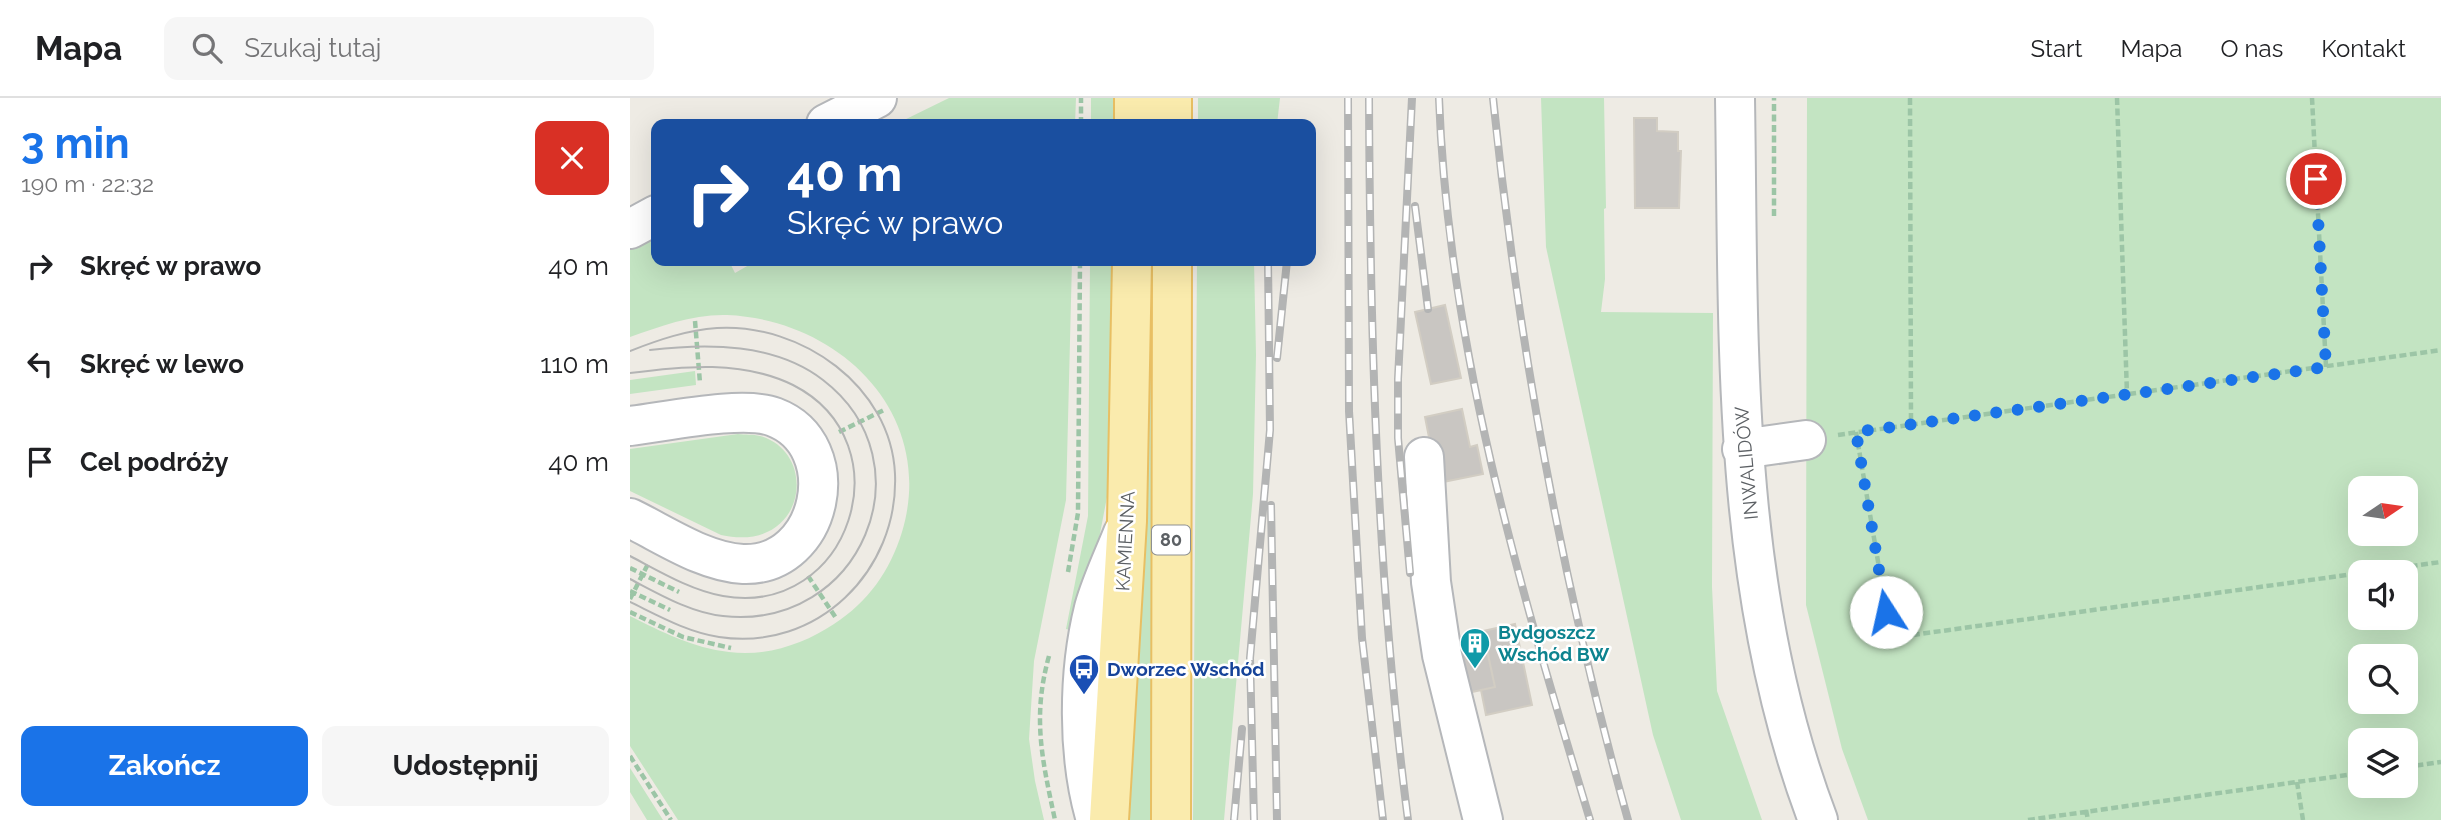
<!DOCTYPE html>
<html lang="pl">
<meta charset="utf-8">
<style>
:root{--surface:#fff;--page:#f6f6f6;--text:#202124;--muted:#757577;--line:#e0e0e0;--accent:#1a73e8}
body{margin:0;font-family:Raleway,sans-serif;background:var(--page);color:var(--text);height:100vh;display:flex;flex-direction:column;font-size:26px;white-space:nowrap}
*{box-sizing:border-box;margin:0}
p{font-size:23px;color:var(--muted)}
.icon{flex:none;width:38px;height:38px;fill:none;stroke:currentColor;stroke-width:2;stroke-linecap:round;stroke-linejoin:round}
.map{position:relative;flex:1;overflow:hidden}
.details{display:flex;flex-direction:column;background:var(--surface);width:630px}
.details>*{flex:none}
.guide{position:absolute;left:21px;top:21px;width:665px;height:147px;border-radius:14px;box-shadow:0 7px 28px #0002;background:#1a4fa0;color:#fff;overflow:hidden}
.needle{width:46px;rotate:77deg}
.controls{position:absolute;left:1718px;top:378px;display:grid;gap:14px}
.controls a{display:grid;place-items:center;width:70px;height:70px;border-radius:14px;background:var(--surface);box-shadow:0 7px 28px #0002;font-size:35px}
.pin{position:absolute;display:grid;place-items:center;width:60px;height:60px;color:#fff;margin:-30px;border:4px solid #fff;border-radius:50%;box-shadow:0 2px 7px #0007}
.me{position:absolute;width:77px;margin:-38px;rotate:350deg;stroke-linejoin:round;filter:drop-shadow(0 0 5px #0008)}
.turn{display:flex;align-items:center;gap:24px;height:147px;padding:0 21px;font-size:32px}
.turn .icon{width:91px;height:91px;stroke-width:2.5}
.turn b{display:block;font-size:49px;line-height:60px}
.round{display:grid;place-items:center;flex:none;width:74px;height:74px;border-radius:14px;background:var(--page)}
.headline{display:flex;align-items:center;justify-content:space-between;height:119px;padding:0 21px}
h1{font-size:42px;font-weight:700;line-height:52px;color:var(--accent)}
.primary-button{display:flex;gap:14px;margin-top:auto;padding:14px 21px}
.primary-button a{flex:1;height:80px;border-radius:14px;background:var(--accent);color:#fff;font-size:28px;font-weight:700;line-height:80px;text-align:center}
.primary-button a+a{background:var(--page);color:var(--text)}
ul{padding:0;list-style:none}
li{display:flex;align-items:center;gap:21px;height:98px;padding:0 21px}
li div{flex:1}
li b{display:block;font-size:26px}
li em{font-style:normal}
header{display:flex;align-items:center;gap:42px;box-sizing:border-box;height:98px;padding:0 35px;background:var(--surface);border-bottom:2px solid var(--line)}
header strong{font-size:33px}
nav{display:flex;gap:38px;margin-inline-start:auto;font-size:24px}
.search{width:490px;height:63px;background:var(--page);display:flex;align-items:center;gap:18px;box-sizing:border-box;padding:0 24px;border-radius:14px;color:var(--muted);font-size:26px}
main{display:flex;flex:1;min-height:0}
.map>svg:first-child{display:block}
.green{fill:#c3e4c2;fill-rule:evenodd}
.building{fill:#c9c6c2;stroke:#d2cdc3;stroke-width:2}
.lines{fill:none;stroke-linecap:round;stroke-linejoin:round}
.minor-casing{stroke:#b5b7ba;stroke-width:42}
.major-casing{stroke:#e8bf63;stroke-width:42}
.path{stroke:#9cc5a6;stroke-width:4.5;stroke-dasharray:7 3.5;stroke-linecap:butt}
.minor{stroke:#fff;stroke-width:38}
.major{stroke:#faebad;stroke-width:38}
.tram{stroke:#b3b4b4;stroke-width:2}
.rail-casing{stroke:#b3b4b4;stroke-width:8}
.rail{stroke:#fff;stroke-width:5;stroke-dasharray:16;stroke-linecap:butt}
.route{stroke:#1a73e8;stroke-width:12;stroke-dasharray:0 21.6}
.labels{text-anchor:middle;stroke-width:5;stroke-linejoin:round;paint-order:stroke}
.shield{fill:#fff;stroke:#8d9092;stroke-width:2}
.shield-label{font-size:18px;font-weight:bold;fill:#5c6064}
.street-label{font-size:19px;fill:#5c6064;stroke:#fff}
.culture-label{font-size:19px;font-weight:bold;fill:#0d838f;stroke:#fff;text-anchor:start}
.transit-label{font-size:19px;font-weight:bold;fill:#164399;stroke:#fff;text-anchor:start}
</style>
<header>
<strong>Mapa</strong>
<div class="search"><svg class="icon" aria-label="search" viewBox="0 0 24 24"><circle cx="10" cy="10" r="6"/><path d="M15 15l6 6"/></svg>Szukaj tutaj</div>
<nav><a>Start</a><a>Mapa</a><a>O nas</a><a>Kontakt</a></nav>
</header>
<main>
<section class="details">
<div class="headline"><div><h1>3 min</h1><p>190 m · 22:32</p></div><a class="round" style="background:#d93025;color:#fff"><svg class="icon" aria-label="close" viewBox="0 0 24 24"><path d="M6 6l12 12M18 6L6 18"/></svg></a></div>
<ul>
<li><svg class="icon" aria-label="right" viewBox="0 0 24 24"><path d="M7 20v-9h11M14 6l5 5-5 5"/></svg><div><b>Skręć w prawo</b></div><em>40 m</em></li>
<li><svg class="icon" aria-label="left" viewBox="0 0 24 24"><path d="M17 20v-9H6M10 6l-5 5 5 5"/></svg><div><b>Skręć w lewo</b></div><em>110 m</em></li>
<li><svg class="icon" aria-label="arrive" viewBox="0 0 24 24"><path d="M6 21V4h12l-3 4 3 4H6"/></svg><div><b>Cel podróży</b></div><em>40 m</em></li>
</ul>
<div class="primary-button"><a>Zakończ</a><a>Udostępnij</a></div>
</section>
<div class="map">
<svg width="1811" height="722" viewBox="0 0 1811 722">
<rect width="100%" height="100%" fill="#eeebe4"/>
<!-- green -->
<path class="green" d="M319,0H446L445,26H266Z
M461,0H485L487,26H461Z
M568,0H650L647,26H568Z
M911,0H974L976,110L974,111L975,181L971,214L1083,215L1082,489L1087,593L1132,722H1051L1023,637L916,149Z
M1177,0H1811V722H1238L1212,651L1176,507ZM1731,390H1776V436H1731ZM1731,474H1776V520H1731ZM1731,558H1776V604H1731ZM1731,642H1776V688H1731Z
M26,136V163H99L105,175L126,163H442L436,402L404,563L399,641L405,683L414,722H48L0,648V518C32,534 63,550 99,554C136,559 174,546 204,526C238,504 260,473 272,434C307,317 211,222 97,217C63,216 31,228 0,239V150Z
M460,163H485L481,378L451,535L436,531L458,418Z
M521,163H531L529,722H497L518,337Z
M567,163H624L626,257L623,396L594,722H563Z
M65,273L66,287L0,296V282Z
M108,336C115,337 123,336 130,338C190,355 176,456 91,437L0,393V351Z
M0,670L33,722H17L0,694Z"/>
<!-- building -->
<path class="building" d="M1004,20H1027V33L1048,34V53H1051L1049,110H1005Z
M815,207L831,280L801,286L785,214Z
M832,311L840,349L847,347L853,376L808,385L795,319Z
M885,526L902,607L856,617L851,592L865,589L853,533Z
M856,548L865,589L833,596L824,555L839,552L840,556L846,555L845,551Z"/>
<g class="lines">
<!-- minor casing -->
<g class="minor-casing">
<path id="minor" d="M1105,0C1109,243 1100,491 1188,722
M196,26L247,0
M0,131L26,117
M0,328C35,324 113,307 144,319C218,347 193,469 113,466C74,464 35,437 0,420
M1112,351L1176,342
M794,359L801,484L812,557L853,722
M466,722C447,658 448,574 464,510C471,485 483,460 493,435"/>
</g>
<!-- major casing -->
<g class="major-casing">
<path id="major" d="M504,26V0
M542,26V0
M479,722L497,423L502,163
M541,722L542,163"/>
</g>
<!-- path -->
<path class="path" d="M1280,0L1281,327
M1487,0L1497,296
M1682,0L1696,269
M451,26V0
M1144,118V0
M65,223L70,285
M209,334L256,311
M1226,334L1261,540L1731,475
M1208,337L1811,252
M0,470L49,494
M438,474L448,415L450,163
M1739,474L1811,464
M178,478L206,520
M0,493L40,512
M0,501L18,466
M0,514L53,539L101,550
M419,558C402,619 412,661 425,722
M0,658L41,722
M1776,669L1811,664
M1667,684L1673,722
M1456,712L1458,722
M1398,722L1731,675"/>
<!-- minor -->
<use href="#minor" class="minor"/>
<!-- major -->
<use href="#major" class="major"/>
<!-- tram -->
<path class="tram" d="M0,253C28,242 57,232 87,230C171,225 261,288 265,376C269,473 187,554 89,539C57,534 29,518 0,504
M0,275C54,268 112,262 163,287C277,345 220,520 93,498C60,492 29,473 0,458
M0,481C29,496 61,515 93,518C231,533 301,365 193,282C145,245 78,245 20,252"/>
<!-- rail casing -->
<g class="rail-casing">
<path id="rail" d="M718,0L719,313L732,540L753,722
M739,0C740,241 747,482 778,722
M809,0C818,248 889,486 960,722
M863,0C888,244 932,486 998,722
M785,108L798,211
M647,260L657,163
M641,407L647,722
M780,475L768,340V281L782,0
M604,722L612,631
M624,722L620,560L640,332L638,163"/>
</g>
<!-- rail -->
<use href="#rail" class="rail"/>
</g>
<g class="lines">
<!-- route -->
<path class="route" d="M1256,514L1226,334L1696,269L1686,81"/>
</g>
<!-- icons -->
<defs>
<g id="building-pin" transform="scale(1.575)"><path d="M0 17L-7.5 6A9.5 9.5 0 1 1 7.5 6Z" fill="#0f9aa8" stroke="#fff"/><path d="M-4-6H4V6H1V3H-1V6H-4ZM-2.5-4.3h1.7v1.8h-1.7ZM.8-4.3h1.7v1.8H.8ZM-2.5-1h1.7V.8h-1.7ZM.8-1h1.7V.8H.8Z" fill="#fff"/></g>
<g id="bus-pin" transform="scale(1.575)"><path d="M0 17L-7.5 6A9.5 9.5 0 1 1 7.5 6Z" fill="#1a4fb4" stroke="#fff"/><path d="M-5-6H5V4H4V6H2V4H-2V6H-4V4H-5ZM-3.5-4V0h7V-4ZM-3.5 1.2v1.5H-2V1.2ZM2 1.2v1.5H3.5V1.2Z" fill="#fff"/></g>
</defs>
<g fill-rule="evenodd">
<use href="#building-pin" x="845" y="545"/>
<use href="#bus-pin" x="454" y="571"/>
</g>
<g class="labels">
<!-- shield labels -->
<rect class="shield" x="522" y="427.5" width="38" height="29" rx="5"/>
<g class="shield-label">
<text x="541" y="448">80</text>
</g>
<!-- street labels -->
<g class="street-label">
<text transform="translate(1116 365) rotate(-95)" y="7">INWALIDÓW</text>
<text transform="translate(495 443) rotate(-87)" y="7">KAMIENNA</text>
</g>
<!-- culture labels -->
<g class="culture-label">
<text x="868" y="541">Bydgoszcz<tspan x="868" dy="22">Wschód BW</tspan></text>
</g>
<!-- transit labels -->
<g class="transit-label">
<text x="477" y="578">Dworzec Wschód</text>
</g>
</g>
</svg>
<div class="controls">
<a><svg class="needle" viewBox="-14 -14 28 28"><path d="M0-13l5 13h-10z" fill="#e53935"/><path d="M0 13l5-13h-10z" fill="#757577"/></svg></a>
<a><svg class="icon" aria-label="sound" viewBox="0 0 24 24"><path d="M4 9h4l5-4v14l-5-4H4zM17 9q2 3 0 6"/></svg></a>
<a><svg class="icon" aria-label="search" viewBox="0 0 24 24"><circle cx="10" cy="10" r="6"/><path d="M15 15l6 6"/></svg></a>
<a><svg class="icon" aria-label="layers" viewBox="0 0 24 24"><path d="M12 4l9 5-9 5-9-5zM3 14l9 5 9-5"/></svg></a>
</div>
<div class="pin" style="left:1686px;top:81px;background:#d93025"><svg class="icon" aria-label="arrive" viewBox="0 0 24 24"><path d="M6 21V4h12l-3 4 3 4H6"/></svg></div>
<svg class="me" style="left:1256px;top:514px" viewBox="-20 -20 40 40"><circle r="19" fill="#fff"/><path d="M0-13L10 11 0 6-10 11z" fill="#1a73e8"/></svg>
<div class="guide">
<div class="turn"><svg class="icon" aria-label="right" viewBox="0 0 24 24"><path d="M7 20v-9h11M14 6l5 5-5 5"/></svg><div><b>40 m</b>Skręć w prawo</div></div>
</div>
</div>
</main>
